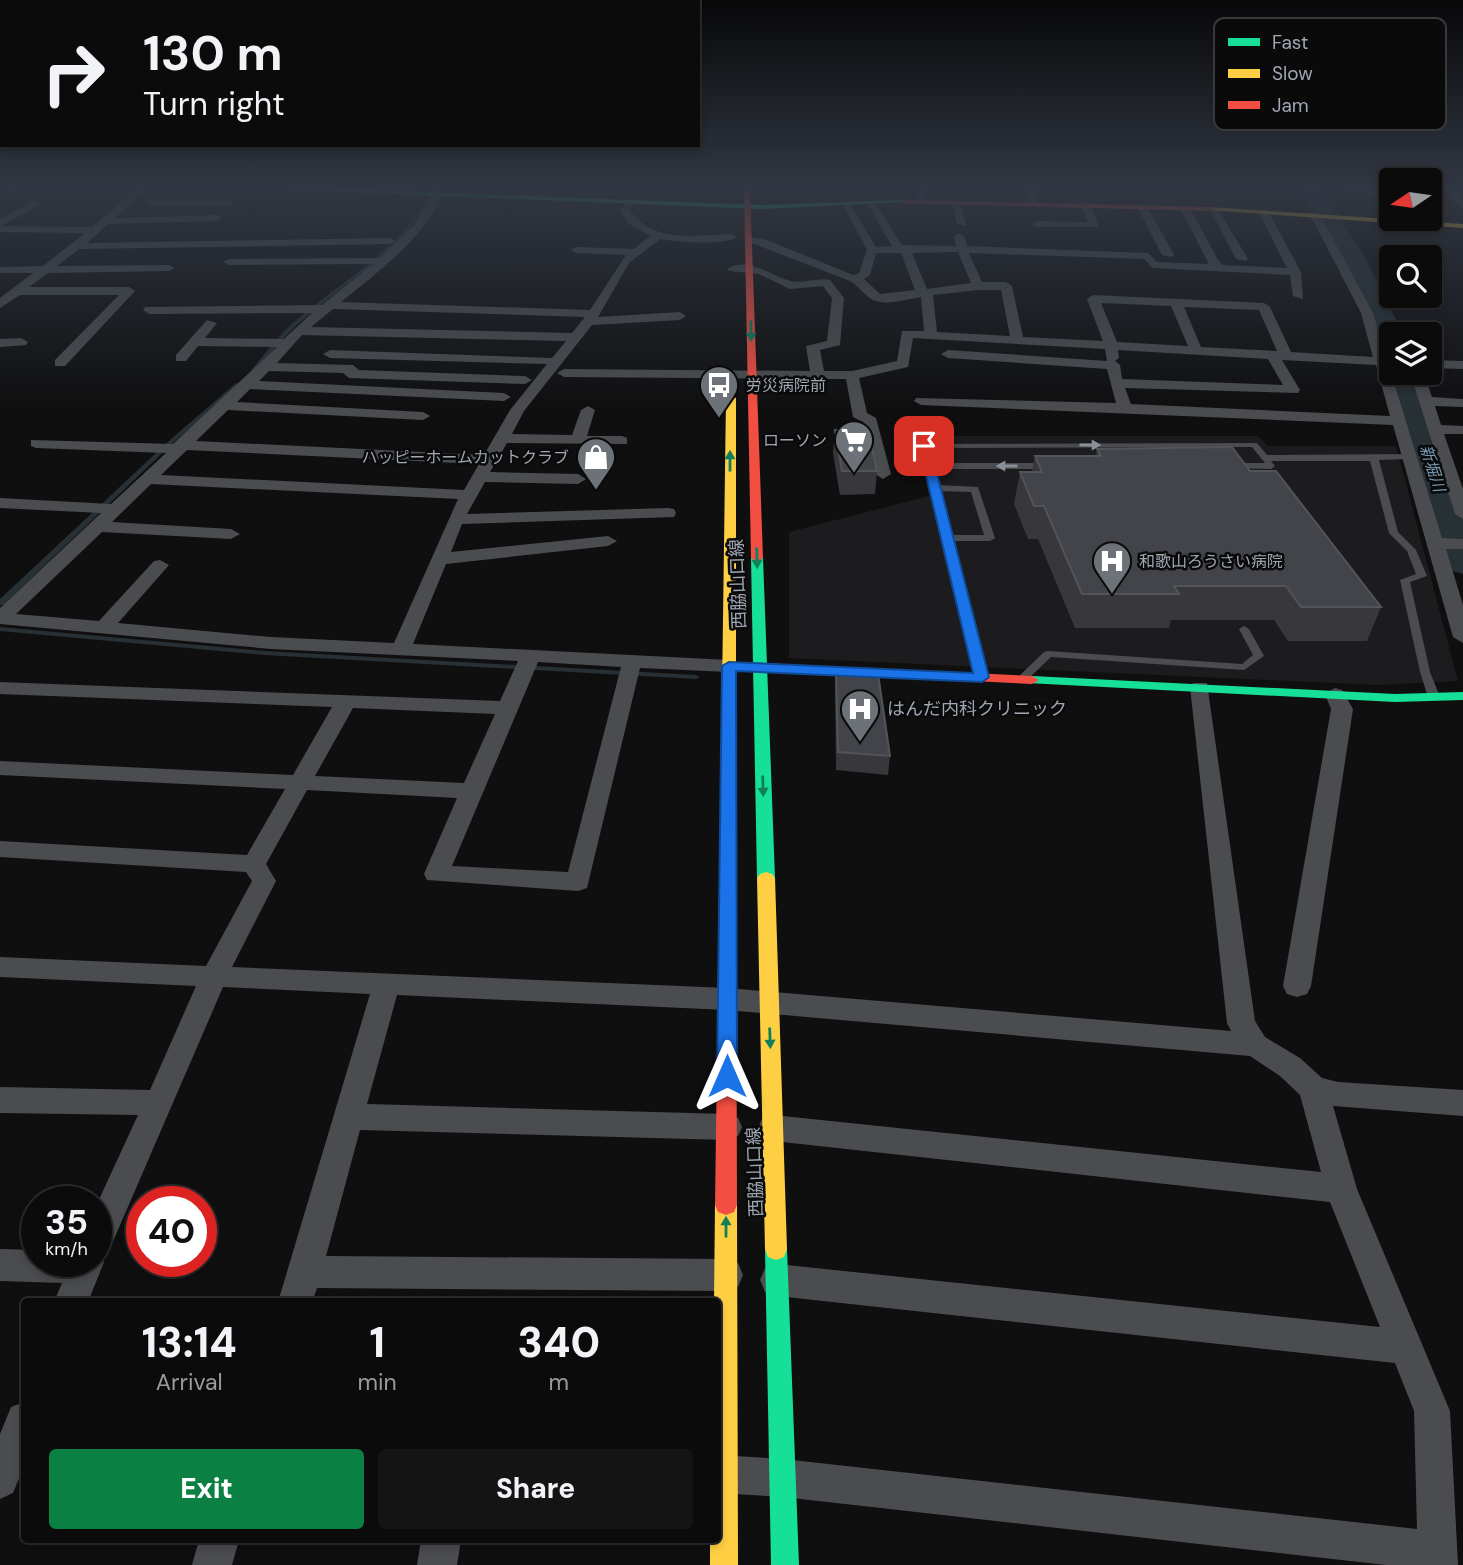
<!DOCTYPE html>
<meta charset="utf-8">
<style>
:root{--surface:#0b0b0c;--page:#141415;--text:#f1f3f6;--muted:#9a9b9d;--line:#2b2b2d;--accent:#0b8043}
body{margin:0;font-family:"DM Sans","Noto Sans JP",sans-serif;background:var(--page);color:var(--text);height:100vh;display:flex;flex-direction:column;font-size:26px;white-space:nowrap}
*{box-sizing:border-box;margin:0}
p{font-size:23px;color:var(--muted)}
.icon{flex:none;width:38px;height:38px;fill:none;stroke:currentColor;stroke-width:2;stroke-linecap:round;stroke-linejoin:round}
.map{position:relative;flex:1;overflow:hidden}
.panel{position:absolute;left:21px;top:1298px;width:700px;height:245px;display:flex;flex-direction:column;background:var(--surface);border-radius:7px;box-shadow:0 4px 10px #0003,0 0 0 2px var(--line)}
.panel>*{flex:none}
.top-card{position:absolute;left:0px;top:0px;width:700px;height:147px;box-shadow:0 4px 10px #0003,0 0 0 2px var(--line);background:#0b0b0c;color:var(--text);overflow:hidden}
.needle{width:46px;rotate:257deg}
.controls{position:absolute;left:1379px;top:168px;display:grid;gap:14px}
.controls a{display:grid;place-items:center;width:63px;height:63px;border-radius:7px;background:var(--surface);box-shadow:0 4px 10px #0003,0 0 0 2px var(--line);font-size:35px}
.speed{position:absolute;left:21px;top:1186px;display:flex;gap:14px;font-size:35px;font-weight:700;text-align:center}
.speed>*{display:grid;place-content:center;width:91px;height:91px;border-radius:50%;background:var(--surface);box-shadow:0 4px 10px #0003,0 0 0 2px var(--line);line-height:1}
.speed small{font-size:18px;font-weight:400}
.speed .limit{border:10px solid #d22;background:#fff;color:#111}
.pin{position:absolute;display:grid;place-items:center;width:60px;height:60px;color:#fff;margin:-30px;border-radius:14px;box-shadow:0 4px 10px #0006}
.me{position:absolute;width:77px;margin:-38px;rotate:0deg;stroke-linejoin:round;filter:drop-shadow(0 0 5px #0008)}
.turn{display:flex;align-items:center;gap:24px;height:147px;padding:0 28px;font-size:32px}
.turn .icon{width:91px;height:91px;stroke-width:2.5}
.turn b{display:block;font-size:49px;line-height:60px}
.eta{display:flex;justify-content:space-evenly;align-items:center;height:119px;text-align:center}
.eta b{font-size:42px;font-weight:800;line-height:49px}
.cta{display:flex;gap:14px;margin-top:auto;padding:14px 28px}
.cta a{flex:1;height:80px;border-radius:7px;background:var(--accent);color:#fff;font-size:28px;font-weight:800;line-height:80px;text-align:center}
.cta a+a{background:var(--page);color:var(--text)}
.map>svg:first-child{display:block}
.built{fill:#1c1c1e}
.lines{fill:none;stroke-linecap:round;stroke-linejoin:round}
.stream{fill:#263035;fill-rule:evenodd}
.river{fill:#263035;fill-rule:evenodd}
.lane{fill:#4a4c4f;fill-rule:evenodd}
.street{fill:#4a4c4f;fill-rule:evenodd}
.fast{fill:#16e098;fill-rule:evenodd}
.slow{fill:#ffcf43;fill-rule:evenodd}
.jam{fill:#f24e42;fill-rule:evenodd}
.wall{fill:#38383c}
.building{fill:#434449;stroke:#515459;stroke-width:2}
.oneway{fill:#118059}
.oneway2{fill:#8a9099}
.route{fill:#1a73e8;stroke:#114b97;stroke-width:2}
.labels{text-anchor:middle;stroke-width:5;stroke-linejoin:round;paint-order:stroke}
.far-poi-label{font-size:16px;fill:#9fa7b2;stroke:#0a0a0b;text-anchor:start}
.far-water-label{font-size:16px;font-style:italic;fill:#7499af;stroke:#0a0a0b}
.street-label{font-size:18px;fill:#9fa7b2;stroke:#0a0a0b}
.poi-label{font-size:18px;fill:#9fa7b2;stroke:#0a0a0b;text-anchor:start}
.key{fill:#0a0a0b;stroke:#37393d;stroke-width:2}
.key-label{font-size:19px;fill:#9fa7b2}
</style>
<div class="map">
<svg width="1463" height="1565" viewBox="0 0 1463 1565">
<rect width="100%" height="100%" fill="#0f0f10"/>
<!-- built -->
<path class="built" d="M467,189H613L606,198L464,193Z
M918,436H1258L1268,446H1396L1458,681L1377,685L789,658V532L929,496Z"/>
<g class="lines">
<!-- stream -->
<path class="stream" d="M431,193L434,194C425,208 417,221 406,233C374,268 334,292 299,323C283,337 270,355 256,371H252V369C266,353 279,335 295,321C330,291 371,267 402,232C413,220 422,207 431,193Z
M236,383L241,384L175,441L3,605H0V599L171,439Z
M0,627L265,651L696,675L700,677L696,679L265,655L0,631Z"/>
<!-- river -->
<path class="river" d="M1297,189H1319C1354,233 1380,283 1402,334H1391V353L1381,350L1323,224Z
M1391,367V373H1417L1463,505V574L1449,570L1443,562L1387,373Z"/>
<!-- lane -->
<path class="lane" d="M1254,443H1257L1267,455L1413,454V458L1410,459L1379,460L1398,532L1416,550L1427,576L1410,582L1430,672L1440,697L1438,699L1434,700L1428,697L1420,672L1400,580L1416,574L1407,551L1389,533L1370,461H1271L1275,466L1271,469L1226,468V464L1229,463H1265L1252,447L929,448L933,463H1050L1054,466L1050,469H934L938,485L978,487L995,538L990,541H952L986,677L981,680L977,679L920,446L921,444ZM939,491L971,492L984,535H951Z
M1244,626L1249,629L1264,656L1244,670L1051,657L1027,680H1019L1017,678L1044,652L1048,651L1242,664L1253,655L1239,629Z"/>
<!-- street -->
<path class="street" d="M9,189H21L13,194Z
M137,189H148L116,218L217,215L222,218L217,221L108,224L87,243L390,238L395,241L390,244L79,249L57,266L169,265L175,268L169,271L48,273L29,287H129L135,291L65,366H55V360L119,295H20L0,308V298L33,273H0V267L43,266L85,233L0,232V219L35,200L39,205L1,226L92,227Z
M434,189H444C426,238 380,270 341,302L590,310L626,255L576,253L571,250L576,247L634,249L650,236L629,224L620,210L629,199L634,202L630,210C652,244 697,235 732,234L737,237C724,246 677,242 660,239L629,263L598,317L680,312L686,316L680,320L592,325L524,411L512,434L572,435L581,410L588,406L595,410L587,436H622L627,438V444L507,443L490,472L578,474L586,479L578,484L485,482L467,514L668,508L674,509L676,513L674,517L462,524L451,552L608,536L617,541L608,546L446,564L413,644L729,660L739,666L729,672L640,668L587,888L578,891L427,880L424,874L457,798L307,790L266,864L276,881L232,967L727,988L1231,1031L1227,1023L1190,687L1193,683H1207L1255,1021L1265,1037L1300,1058L1322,1078L1338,1082L1463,1090V1116L1333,1106L1357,1189L1450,1411L1458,1565H1386L783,1497L718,1493V1455L783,1459L1417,1529L1414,1411L1395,1363L777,1296L765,1292L760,1280L765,1268L777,1264L1380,1327L1330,1202L773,1141L762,1137L758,1128L762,1119L773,1115L1321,1172L1300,1095L1280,1076L1250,1056L727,1010L397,995L367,1104L727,1114L738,1118L742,1127L738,1136L727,1140L360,1130L326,1256L726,1259L738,1263L743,1275L738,1287L726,1291L317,1288L312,1302H278L370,994L223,987L108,1253L101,1256L104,1262L88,1302H54L62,1283L0,1281V1249L37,1250V1262H96V1206L138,1115L0,1113V1087L150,1090L196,986L0,977V957L206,966L252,881L246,872L0,857V841L247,855L285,789L0,775V761L293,775L332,707L0,694V682L500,701L518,661L271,649L0,624V608L101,513L0,508V498L111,504L166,453L36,448L31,446V440L173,444L277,347L198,346L186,361H176V355L207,320L217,323L205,338L284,339L312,313L149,314L143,310L145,307L322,305L373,264L229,265L223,262L229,259L380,258L415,224ZM333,309L585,317L572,333L311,327ZM302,335L566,341L552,358L330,350L323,354L330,358L547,364L510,410L484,455L196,441L228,410L423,420L430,416L423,412L237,402L250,389L504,401L511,397L504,393L259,381L269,371L343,373L349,378L525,384L532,380L525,376L359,370L353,365L277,363ZM187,450L479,464L464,490L161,475ZM151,484L458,499L394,643L271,637L118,623L169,565L160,560L154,561L99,621L16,614L102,532L231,539L240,534L231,529L112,522ZM538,662L621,667L568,872L452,866ZM353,708L495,714L464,783L315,776Z
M921,189H931L919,205L914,202Z
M1027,189H1037L1036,206L1027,204Z
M1329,189H1379L1383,192L1378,195Z
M1444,189H1454L1463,200V210Z
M151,200H229L234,203L229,206L147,205Z
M866,201H874L902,245L956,246L954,236L959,233L964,236L967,246L1148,253L1157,262L1209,264L1180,208L1185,205L1190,208L1218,260L1223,265L1287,268L1258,211L1267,209L1301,272L1303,299L1293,296L1290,275L1153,268L1144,259L969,253L982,282H1006L1012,286L1023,337L1103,341L1087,299L1093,295L1264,303L1270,307L1291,352L1373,357L1361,313L1314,222L1306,214L1315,212L1323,220L1373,313L1387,358H1391V373L1442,538L1463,539V549H1446L1463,605V643L1453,637L1393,425L921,405L914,401L916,398L1116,403L1107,369L948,358L941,354L948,350L1107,361L1105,349L913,338L908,367L859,378L867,413L876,418L891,474L883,479L875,474L863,422L853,417L846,379L564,377L557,373L564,369L810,371L806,346L827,341L832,298L823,286L790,289L759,274L729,271L727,269C747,255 772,277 791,281C803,284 817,277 830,280L844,298L840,345L820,350L824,371H852L897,361L902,331H924L921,297C908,299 886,306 873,300C865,296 859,286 850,281L744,240L749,237L767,240L853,275L859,273L867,250L842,203H850L876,247L892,246ZM958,252L971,283L927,289L912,253ZM876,253H901L915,290L880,294L864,279L870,275ZM978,290H1001L1010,336L937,332L933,295ZM1101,303L1171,306L1188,346L1117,342ZM1184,307L1259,310L1277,351L1201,347ZM1118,350L1268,359L1283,385L1122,379L1120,365L1115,361L1119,358ZM1282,360L1376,365L1390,416L1131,404L1125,388L1298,393L1300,390Z
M951,201L960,203L966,226L957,224Z
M1085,201L1090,204L1099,227H1037L1032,224L1037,221L1088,222L1080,204Z
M1142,203L1147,206L1174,255L1172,257L1162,255L1137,206Z
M1209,207L1218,209L1248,259L1246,261L1236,259Z
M21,338L28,342L26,345L0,347V339Z
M1430,360L1463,361V369L1430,368Z
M1410,373H1424L1432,397L1463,399V407L1435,406L1441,425L1463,426V434H1444L1463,489V519L1455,514Z
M1335,688L1342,690L1353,709L1311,986L1307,994L1297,997L1287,994L1283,986L1331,709L1325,694Z
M24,1402V1466L13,1493L0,1499V1434L11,1407Z
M199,1540H239L232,1565H192Z
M421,1540H461L457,1565H417Z"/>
<!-- fast -->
<path class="fast" d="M276,189H343L761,205L902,200L905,202L761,209Z
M757,554L763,558L775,878L772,882H760L757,878L751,558Z
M1032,676L1395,694L1463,692V700L1395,702L1027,683L1025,680Z
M776,1238L784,1241L787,1249L799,1565H771L765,1249L768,1241Z"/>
<!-- slow -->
<path class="slow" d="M1210,207L1463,224V228L1208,210Z
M731,395L736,398V840L728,846L720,840L726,398Z
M766,872L772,874L775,878L787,1249L784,1257L776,1260L768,1257L765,1249L757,878L760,874Z
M726,1195L734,1198L737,1205L738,1565H710V1540H718V1302H714L715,1205L718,1198Z"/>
<!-- jam -->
<path class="jam" d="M744,189H750L763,558L757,562L751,558Z
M902,200L1210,207L1213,209L1210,211L900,203Z
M739,662L1032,676L1039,680L1032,684L734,669L732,666Z
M728,834L736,840L737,1205L734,1212L726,1215L718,1212L715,1205L720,840Z"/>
</g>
<!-- wall -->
<path class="wall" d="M835,430L877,471L875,494L840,495L833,453Z
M1097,449L1250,471L1381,607L1367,641H1288L1274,620H1171L1169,628H1075L1038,539H1028L1014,504L1020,472H1032L1035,456H1096Z
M836,672L890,756L888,775L836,770L835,690Z"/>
<!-- building -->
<path class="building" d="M835,430H868L877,471H842Z
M1232,447L1250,471H1276L1381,607H1301L1286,586H1174L1179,594H1082L1044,506H1034L1020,472H1042L1035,456H1101L1097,449Z
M836,672L878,674L890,756L838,752Z"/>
<!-- one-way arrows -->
<defs><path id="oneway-solid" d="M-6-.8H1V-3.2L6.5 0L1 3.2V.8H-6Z" transform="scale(1.75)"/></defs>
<g class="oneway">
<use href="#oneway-solid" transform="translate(751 331) rotate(89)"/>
<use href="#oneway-solid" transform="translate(730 461) rotate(-90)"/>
<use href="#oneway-solid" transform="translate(757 558) rotate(88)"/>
<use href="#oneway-solid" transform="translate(763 786) rotate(88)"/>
<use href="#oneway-solid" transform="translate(770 1038) rotate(88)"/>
<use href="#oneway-solid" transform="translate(726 1227) rotate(-90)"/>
</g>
<g class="oneway2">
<use href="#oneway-solid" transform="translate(1090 445)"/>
<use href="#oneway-solid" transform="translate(1007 466) rotate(-180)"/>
</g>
<!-- sky -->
<linearGradient id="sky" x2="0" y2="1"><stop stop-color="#080809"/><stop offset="0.46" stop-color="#313742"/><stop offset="1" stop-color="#313742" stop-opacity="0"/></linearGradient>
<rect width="1463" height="408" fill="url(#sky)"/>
<!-- route -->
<path class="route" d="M924,442L930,446L989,677L982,682L736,671L737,1076L734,1082L727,1085L720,1082L717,1076L722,666L729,662L973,673L919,446Z"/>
<!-- icons -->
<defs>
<g id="bus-pin" transform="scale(2.0125)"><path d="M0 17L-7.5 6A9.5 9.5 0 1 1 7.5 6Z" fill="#6d7279" stroke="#0a0a0b"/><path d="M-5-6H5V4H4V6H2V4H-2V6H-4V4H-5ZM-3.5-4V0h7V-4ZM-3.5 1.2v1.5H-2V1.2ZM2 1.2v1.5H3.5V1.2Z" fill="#fff"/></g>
<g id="supermarket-pin" transform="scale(2.0125)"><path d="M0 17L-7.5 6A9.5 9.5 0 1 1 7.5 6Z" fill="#6d7279" stroke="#0a0a0b"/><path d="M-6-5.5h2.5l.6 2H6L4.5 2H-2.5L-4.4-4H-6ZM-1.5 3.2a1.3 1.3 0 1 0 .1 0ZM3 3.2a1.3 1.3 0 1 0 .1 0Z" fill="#fff"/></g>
<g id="shop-pin" transform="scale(2.0125)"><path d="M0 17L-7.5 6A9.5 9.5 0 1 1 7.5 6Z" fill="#6d7279" stroke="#0a0a0b"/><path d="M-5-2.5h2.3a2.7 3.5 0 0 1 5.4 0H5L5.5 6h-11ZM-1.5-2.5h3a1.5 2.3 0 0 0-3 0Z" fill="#fff"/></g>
<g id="hospital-pin" transform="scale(2.0125)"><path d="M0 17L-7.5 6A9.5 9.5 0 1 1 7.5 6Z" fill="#6d7279" stroke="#0a0a0b"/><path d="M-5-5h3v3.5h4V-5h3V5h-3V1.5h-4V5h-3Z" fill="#fff"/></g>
</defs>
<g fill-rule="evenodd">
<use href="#bus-pin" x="719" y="385"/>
<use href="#supermarket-pin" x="854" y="440"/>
<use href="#shop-pin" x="596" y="457"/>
<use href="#hospital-pin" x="1112" y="561"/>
<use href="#hospital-pin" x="860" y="709"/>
</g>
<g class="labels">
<!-- far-poi labels -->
<g class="far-poi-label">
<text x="746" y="391">労災病院前</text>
<text x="827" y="446" text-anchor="end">ローソン</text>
<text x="569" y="463" text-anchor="end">ハッピーホームカットクラブ</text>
<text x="1139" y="567">和歌山ろうさい病院</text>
</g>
<!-- far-water labels -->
<g class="far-water-label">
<text transform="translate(1433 468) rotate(72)" y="6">新堀川</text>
</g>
<!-- street labels -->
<g class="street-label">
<text transform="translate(738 584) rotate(-92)" y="6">西脇山口線</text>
<text transform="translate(755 1172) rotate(-92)" y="6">西脇山口線</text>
</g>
<!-- poi labels -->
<g class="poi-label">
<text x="887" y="715">はんだ内科クリニック</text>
</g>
</g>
<!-- legend -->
<rect x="1214" y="18" width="232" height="112" rx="10" class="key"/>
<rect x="1228" y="38" width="32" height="8" fill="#16e098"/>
<rect x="1228" y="69" width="32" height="9" fill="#ffcf43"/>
<rect x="1228" y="101" width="32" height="8" fill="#f24e42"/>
<g class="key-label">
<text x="1272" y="49">Fast</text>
<text x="1272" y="80">Slow</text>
<text x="1272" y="112">Jam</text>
</g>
</svg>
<div class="controls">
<a><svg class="needle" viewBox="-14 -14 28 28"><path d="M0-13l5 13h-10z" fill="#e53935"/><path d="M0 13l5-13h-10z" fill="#9a9b9d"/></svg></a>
<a><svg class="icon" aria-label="search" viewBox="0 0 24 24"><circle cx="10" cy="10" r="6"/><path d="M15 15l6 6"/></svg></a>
<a><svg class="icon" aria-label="layers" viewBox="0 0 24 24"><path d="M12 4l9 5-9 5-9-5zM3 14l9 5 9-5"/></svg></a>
</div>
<div class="speed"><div>35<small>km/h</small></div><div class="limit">40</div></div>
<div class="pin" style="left:924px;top:446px;background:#d93025"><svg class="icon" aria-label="arrive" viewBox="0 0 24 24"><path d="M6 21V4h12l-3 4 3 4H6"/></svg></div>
<svg class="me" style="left:727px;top:1076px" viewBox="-20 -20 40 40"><path d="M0-17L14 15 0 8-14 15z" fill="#1a73e8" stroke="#fff" stroke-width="4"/></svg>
<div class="top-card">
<div class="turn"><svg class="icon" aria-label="right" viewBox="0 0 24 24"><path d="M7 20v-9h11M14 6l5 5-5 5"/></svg><div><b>130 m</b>Turn right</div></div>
</div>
<section class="panel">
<div class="eta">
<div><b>13:14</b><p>Arrival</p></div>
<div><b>1</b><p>min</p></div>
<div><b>340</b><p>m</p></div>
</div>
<div class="cta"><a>Exit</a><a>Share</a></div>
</section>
</div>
